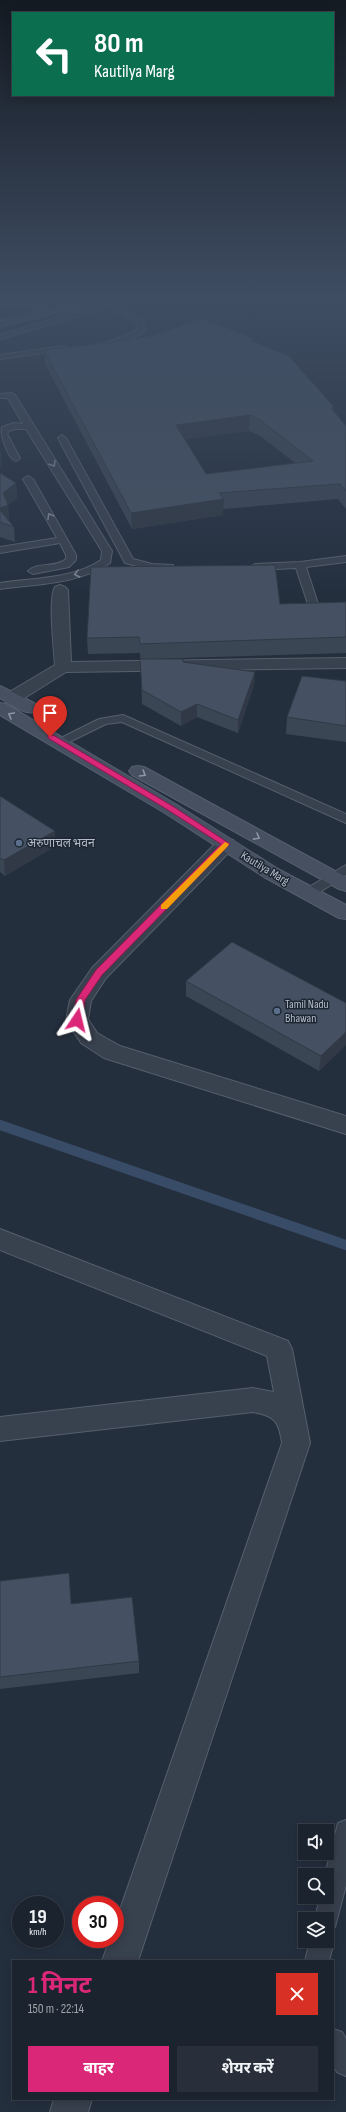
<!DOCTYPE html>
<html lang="hi">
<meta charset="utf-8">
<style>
:root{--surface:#1b232e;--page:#282f3a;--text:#f1f3f6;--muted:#a0a4aa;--line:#39404a;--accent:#db2777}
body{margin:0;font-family:"Sofia Sans Condensed","Noto Sans Devanagari",sans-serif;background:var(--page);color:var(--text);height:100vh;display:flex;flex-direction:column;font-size:15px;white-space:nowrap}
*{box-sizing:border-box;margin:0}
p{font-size:13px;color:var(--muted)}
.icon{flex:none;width:22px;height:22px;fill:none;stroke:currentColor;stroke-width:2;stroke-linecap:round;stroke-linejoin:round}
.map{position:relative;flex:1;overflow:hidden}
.side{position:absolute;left:12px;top:1960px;width:322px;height:140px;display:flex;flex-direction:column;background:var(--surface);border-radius:0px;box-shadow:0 2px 10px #0003,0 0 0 1px var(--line)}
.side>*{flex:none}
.top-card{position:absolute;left:12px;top:12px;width:322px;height:84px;border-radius:0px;box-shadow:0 2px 10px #0003,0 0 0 1px var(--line);background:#0b6e4f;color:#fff;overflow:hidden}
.controls{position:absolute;left:298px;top:1824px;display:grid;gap:8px}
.controls a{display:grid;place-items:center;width:36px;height:36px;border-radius:0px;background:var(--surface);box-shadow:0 2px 10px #0003,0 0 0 1px var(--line);font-size:20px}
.speed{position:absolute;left:12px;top:1896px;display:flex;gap:8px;font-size:20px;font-weight:700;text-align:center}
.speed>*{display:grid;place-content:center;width:52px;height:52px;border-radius:50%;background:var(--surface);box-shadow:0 2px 10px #0003,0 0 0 1px var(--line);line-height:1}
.speed small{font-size:10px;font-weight:400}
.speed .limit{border:6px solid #d22;background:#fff;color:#111}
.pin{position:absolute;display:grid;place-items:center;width:34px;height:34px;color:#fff;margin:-41px -17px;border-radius:50% 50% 50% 0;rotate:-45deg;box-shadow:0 0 4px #0007}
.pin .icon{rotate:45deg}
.me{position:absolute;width:44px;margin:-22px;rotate:10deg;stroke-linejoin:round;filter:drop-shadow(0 0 3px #0008)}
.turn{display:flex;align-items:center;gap:14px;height:84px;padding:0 16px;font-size:18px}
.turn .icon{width:52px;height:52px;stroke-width:2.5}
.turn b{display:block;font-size:28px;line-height:34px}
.round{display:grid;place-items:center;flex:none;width:42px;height:42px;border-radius:0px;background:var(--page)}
.head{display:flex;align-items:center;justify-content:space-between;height:68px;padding:0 16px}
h1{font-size:24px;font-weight:700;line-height:30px;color:var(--accent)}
.primary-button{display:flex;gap:8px;margin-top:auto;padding:8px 16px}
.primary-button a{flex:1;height:46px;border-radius:0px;background:var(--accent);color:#fff;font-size:16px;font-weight:700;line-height:46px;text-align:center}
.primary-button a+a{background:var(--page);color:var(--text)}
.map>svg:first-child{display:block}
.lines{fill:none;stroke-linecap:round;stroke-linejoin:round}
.stream{stroke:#394c67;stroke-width:10}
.lane-casing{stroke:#565f6c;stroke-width:2}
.street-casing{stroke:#565f6c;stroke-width:2}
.secondary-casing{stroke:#565f6c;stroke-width:2}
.lane{fill:#38414e;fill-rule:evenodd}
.street{fill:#38414e;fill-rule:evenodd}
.secondary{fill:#465061;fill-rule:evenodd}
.wall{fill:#3b4654;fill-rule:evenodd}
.shaded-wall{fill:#303945}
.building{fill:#455162;stroke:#303945;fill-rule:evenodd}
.oneway{stroke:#7c8592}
.oneway2{stroke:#8e96a5}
.route{fill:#db2777;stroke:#8e194d}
.slow{fill:#f59e0b}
.service-dot{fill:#5c6f8a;stroke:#1d2633;stroke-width:1.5}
.labels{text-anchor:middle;stroke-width:3;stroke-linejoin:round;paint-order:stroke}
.poi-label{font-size:12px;fill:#b4bcc9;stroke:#1d2633;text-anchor:start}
.street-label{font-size:12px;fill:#b4bcc9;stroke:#1d2633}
</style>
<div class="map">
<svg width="346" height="2112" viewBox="0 0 346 2112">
<rect width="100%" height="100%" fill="#242f3e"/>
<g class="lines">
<!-- stream -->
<path class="stream" d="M0,1125L346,1245"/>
<!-- lane casing -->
<g class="lane-casing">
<path id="lane" d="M125,300H138L118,306L144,321L145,331C137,338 100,353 92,346L109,342L137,330V324L111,307L0,339V335L95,306Z
M64,346L68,348L67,350L0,359V355Z
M11,393L15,395L112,551L110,563C79,584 36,584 0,589V583C33,578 73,579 101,560L102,551L26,429H15L9,431L7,434L20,458L16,461C8,459 0,435 2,427L14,423L23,424L8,398H0V394Z
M62,435L66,438L133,559L152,564L173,565V569L152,570L125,563L58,438Z
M28,476L33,479L76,555V560L69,567L33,574L28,571C37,562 56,568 66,559V555L60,543L0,553V547L57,538L23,479Z
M346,556V562L306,567L319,607L314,610L309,607L296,568L255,570L250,567L255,564L300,562Z
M123,715L346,814V823L122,722L106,724L63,745H55L53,742L99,719Z
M346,865V875L314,896H304L302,893L304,890Z
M346,1820V1885L335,1927L327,1931V1919H315L320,1897H327V1875H325L338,1823Z
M327,1931L330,1933L334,1941L329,1961H305L310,1941H327Z
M333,2029L342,2032L346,2039V2076L337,2072L333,2065Z"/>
</g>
<!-- street casing -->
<g class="street-casing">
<path id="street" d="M60,585L65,587L68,590L71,662L346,658V668L66,672L18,702H6L4,698L6,694L55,665C54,650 48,597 55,587Z
M226,838L233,840L235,844L233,848L106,978L91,1001L88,1019L97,1033L120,1046L346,1116V1134L104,1058L81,1043L66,1020L70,1000L92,968L219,840Z
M0,1229L288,1341L292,1349L310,1443L138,1961H102L110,1939H115V1924L282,1443C279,1421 275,1416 253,1412L0,1441V1417L253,1388L274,1392L267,1356L0,1250Z
M54,2099H92L88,2112H50Z"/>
</g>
<!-- secondary casing -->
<g class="secondary-casing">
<path id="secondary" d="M85,300H103L102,302L0,327V321Z
M0,302L41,303L46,306L41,309L0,308Z
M0,686L36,704L38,708L36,712C23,715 11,704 0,698Z
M0,703L6,704L177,805L278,869L346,905V919L339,918L264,877L165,813L0,715Z
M138,766L144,767L346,877V891L339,889L132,775L129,771L132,767Z"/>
</g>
<!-- lane -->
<use href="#lane" class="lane"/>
<!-- street -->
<use href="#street" class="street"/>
<!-- secondary -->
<use href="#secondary" class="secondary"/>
</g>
<!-- wall -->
<path class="wall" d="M255,339L254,342L334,412L346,426V509L338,499L223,509V515L132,529L45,364L44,350ZM249,431L259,435L295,463L206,474L185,439Z
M0,473L16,483L17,498L8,505L9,521L14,527L15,542L0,537Z
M346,602V653L152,659L183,662L255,672L254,685L238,733L197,717L181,726L142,704L140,653L88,654L87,638L280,604Z
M346,681V742L286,734L287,717Z
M0,796L56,846L5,876L0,872Z
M186,981L346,1003V1045L319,1071L186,996Z
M0,1581L70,1586L71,1604L139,1661V1673L0,1689Z"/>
<!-- shaded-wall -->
<path class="shaded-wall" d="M334,407L333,422L331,408Z
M250,415L249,431L176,441V425Z
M1,450L2,465L0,470V453Z
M16,483L17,498L7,506L8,505L9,520L1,523L0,522V508L3,493Z
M224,499L223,515L132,529L131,513Z
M255,672L254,685L238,733V720Z
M197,704V717L181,726V712Z
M55,831L56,846L5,876L4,860Z
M346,1032V1045L319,1071L321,1056Z"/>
<!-- building -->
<path class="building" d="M203,319L255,339L250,340L289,356L334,407L331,408L346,426V491L340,484L219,493L224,499L131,513L44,350L125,341L150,336ZM250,415L260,420L313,461L206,474L176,425Z
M0,473L16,483L3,493L8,505L0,508Z
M0,510L14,527L0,522Z
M275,565L280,604L346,602V637L140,644L139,637L87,638L91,567Z
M140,659H183V662L255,672L238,720L197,704L181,712L142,690Z
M302,676L346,681V726L287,717Z
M0,796L55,831L4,860L0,858Z
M232,942L346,1003V1032L321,1056L186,981Z
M69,1573L71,1604L132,1597L139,1661L0,1677V1581Z"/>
<!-- one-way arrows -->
<defs><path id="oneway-chevron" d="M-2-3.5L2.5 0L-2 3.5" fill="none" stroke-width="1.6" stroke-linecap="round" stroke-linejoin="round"/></defs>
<g class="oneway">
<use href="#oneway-chevron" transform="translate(53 464) rotate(58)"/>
<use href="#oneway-chevron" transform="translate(50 516) rotate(-120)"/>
<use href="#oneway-chevron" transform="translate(77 574) rotate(166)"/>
</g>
<g class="oneway2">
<use href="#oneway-chevron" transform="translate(11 715) rotate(-150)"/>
<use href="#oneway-chevron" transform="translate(143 774) rotate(31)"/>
<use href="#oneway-chevron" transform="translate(257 837) rotate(29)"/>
</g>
<!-- sky -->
<linearGradient id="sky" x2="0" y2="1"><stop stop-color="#141a22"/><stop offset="0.5" stop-color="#3f4d63"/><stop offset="1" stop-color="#3f4d63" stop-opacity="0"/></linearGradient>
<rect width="346" height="596" fill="url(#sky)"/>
<!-- route -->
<path class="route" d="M48,735H53L174,807L230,844L102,975L85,1000L82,1020L77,1023L73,1020L76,1000L96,970L221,844L168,810L48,738Z"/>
<!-- slow -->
<path class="slow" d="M225,842L229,844L228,846L167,909H161V905Z"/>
<!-- markers -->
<g class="service-dot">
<circle cx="19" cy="843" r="4"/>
<circle cx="277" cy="1011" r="4"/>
</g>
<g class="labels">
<!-- poi labels -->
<g class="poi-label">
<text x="27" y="847">अरुणाचल भवन</text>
<text x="285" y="1008">Tamil Nadu<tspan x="285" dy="14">Bhawan</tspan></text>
</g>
<!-- street labels -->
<g class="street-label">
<text transform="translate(265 868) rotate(31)" y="4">Kautilya Marg</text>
</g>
</g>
</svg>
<div class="controls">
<a><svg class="icon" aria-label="sound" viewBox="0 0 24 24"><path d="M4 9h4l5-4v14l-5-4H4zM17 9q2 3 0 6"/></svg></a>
<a><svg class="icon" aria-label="search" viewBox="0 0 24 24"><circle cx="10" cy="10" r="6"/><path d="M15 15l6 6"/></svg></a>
<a><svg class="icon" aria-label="layers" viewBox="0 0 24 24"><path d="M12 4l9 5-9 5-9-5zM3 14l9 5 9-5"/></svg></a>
</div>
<div class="speed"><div>19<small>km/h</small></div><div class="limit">30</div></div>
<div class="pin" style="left:50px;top:737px;background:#d93025"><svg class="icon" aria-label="arrive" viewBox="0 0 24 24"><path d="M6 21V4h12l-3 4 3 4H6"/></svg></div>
<svg class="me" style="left:77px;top:1020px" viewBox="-20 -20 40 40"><path d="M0-17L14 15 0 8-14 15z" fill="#db2777" stroke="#fff" stroke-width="4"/></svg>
<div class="top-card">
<div class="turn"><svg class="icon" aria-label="left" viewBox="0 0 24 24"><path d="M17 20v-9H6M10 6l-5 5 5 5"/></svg><div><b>80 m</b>Kautilya Marg</div></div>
</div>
<section class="side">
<div class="head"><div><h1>1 मिनट</h1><p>150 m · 22:14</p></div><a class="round" style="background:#d93025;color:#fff"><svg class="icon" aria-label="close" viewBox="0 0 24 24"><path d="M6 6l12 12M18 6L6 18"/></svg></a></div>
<div class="primary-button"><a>बाहर</a><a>शेयर करें</a></div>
</section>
</div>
